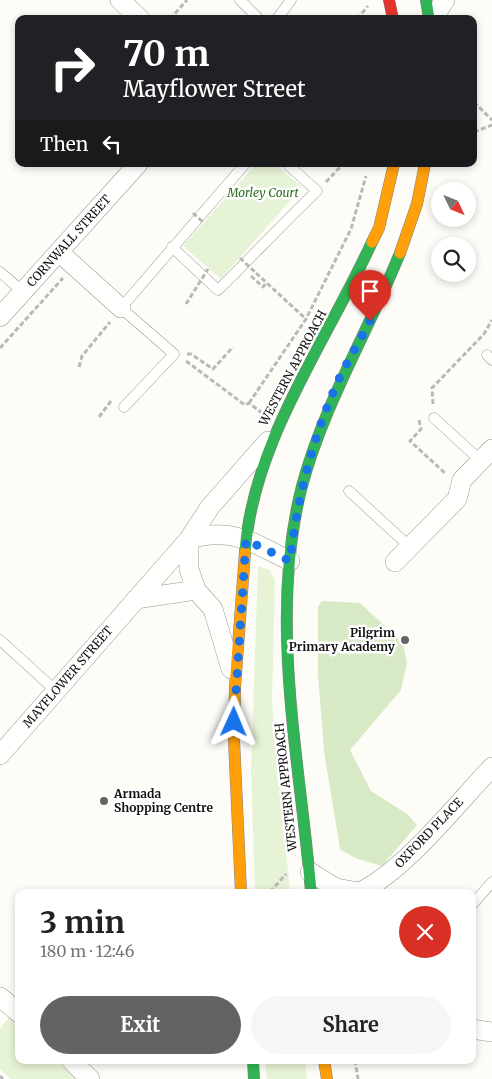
<!DOCTYPE html>
<meta charset="utf-8">
<style>
:root{--surface:#fff;--page:#f6f6f6;--text:#222;--muted:#767676;--accent:#646362}
body{margin:0;font-family:Merriweather,serif;background:var(--page);color:var(--text);height:100vh;display:flex;flex-direction:column;font-size:19px;white-space:nowrap}
*{box-sizing:border-box;margin:0}
p{font-size:16px;color:var(--muted)}
.icon{flex:none;width:28px;height:28px;fill:none;stroke:currentColor;stroke-width:2;stroke-linecap:round;stroke-linejoin:round}
.map{position:relative;flex:1;overflow:hidden}
.panel{position:absolute;left:15px;top:889px;width:461px;height:175px;display:flex;flex-direction:column;background:var(--surface);border-radius:10px;box-shadow:0 2px 8px #0003}
.panel>*{flex:none}
.hud{position:absolute;left:15px;top:15px;width:462px;height:152px;border-radius:10px;box-shadow:0 2px 8px #0003;background:#202124;color:#fff;overflow:hidden}
.needle{width:32px;rotate:133deg}
.tools{position:absolute;left:431px;top:182px;display:grid;gap:10px}
.tools a{display:grid;place-items:center;width:45px;height:45px;border-radius:50%;background:var(--surface);box-shadow:0 2px 8px #0003;font-size:25px}
.pin{position:absolute;display:grid;place-items:center;width:42px;height:42px;color:#fff;margin:-51px -21px;border-radius:50% 50% 50% 0;rotate:-45deg;box-shadow:0 0 5px #0007}
.pin .icon{rotate:45deg}
.me{position:absolute;width:55px;margin:-28px;rotate:1deg;stroke-linejoin:round;filter:drop-shadow(0 0 4px #0008)}
.turn{display:flex;align-items:center;gap:18px;height:105px;padding:0 25px;font-size:22px}
.turn .icon{width:65px;height:65px;stroke-width:2.5}
.turn b{display:block;font-size:35px;line-height:42px}
.then{display:flex;align-items:center;height:48px;padding:0 25px;background:#0003;gap:10px;font-size:19px}
.round{display:grid;place-items:center;flex:none;width:52px;height:52px;border-radius:26px;background:var(--page)}
.summary{display:flex;align-items:center;justify-content:space-between;height:85px;padding:0 25px}
h1{font-size:30px;font-weight:700;line-height:38px}
.button{display:flex;gap:10px;margin-top:auto;padding:10px 25px}
.button a{flex:1;height:58px;border-radius:30px;background:var(--accent);color:#fff;font-size:20px;font-weight:700;line-height:58px;text-align:center}
.button a+a{background:var(--page);color:var(--text)}
.map>svg:first-child{display:block}
.green{fill:#e7f3d7}
.forest{fill:#d8eac5}
.lines{fill:none;stroke-linecap:round;stroke-linejoin:round}
.lane-casing{stroke:#979795;stroke-width:11}
.street-casing{stroke:#979795;stroke-width:20}
.fast-casing{stroke:#858482;stroke-width:12}
.slow-casing{stroke:#858482;stroke-width:12}
.jam-casing{stroke:#858482;stroke-width:12}
.path{stroke:#b9b9b8;stroke-width:3;stroke-dasharray:5 2.5;stroke-linecap:butt}
.lane{stroke:#fffffe;stroke-width:10}
.street{stroke:#fffffe;stroke-width:19}
.fast{stroke:#30b455;stroke-width:11}
.slow{stroke:#ff9f0a;stroke-width:11}
.jam{stroke:#e5322d;stroke-width:11}
.path-bridge{stroke:#b9b9b8;stroke-width:3;stroke-dasharray:5 2.5;stroke-linecap:butt}
.route{stroke:#1a73e8;stroke-width:9;stroke-dasharray:0 16.2}
.poi-dot{fill:#646362;stroke:#fff;stroke-width:2}
.labels{text-anchor:middle;stroke-width:5;stroke-linejoin:round;paint-order:stroke}
.park-label{font-size:12px;font-style:italic;fill:#2f6b1f;stroke:#fff}
.street-label{font-size:12px;fill:#111;stroke:#fff}
.poi-label{font-size:12px;font-weight:bold;fill:#111;stroke:#fff;text-anchor:end}
</style>
<div class="map">
<svg width="492" height="1079" viewBox="0 0 492 1079">
<rect width="100%" height="100%" fill="#fdfcf7"/>
<!-- green -->
<path class="green" d="M256,164H275L302,187L221,279L183,246Z
M258,566L270,570L275,581L272,702L290,892H255L251,770Z
M9,1017L19,1026V1060H56L77,1079H11L0,1069V1029Z
M265,1060H305L307,1079H267Z"/>
<!-- forest -->
<path class="forest" d="M322,601L360,603L403,643L407,663L401,690L350,750L371,791L407,814L417,825L382,866L355,858L340,849L324,751L318,674V607Z"/>
<g class="lines">
<!-- lane casing -->
<g class="lane-casing">
<path id="lane" d="M240,0L259,19
M277,19L291,0
M172,247L218,290C252,257 283,223 317,191L287,164
M0,272L23,292
M487,355L492,360
M124,407L174,354L121,308L245,164
M434,418L480,460
M349,491L409,546
M0,640L56,691
M472,905L492,882"/>
</g>
<!-- street casing -->
<g class="street-casing">
<path id="street" d="M120,0L140,19
M433,19L445,0
M60,253L121,308
M0,317L138,164
M189,539V569L196,590L213,609L231,669
M189,539C232,527 252,542 290,561
M395,562L457,499L462,480L492,449
M136,599L196,590
M0,755L189,539L210,507L268,441
M310,872L336,888L359,892
M360,892C405,870 456,805 492,767
M0,997L19,1013
M472,1029L492,1032
M71,1060L90,1079"/>
</g>
<!-- fast casing -->
<g class="fast-casing">
<path id="fast" d="M426,0L429,19
M245,552C253,441 327,341 372,242
M311,892C300,760 268,618 302,486C324,404 368,332 400,253
M253,1060L254,1079"/>
</g>
<!-- slow casing -->
<g class="slow-casing">
<path id="slow" d="M372,242L379,228L394,164
M400,253L417,204L425,164
M241,892L234,740L235,687L245,552
M324,1060L327,1079"/>
</g>
<!-- jam casing -->
<g class="jam-casing">
<path id="jam" d="M389,0L393,19"/>
</g>
<!-- path -->
<path class="path" d="M170,19L187,0
M357,19L368,6
M474,102L492,120
M474,132L492,125
M326,182L343,164
M256,273L306,319
M251,276L263,287L266,283
M0,348L63,278
M187,354H191L213,369L233,347
M186,361L245,405L249,403L262,413
M79,367L82,356L110,322
M249,403L306,319L351,229L366,176
M433,404L432,388L484,334L492,320
M99,417L111,401
M419,420L421,429L410,441L446,474
M270,892L286,874
M355,1060L358,1079
M0,1076L3,1079"/>
<!-- lane -->
<use href="#lane" class="lane"/>
<!-- street -->
<use href="#street" class="street"/>
<!-- fast -->
<use href="#fast" class="fast"/>
<!-- slow -->
<use href="#slow" class="slow"/>
<!-- jam -->
<use href="#jam" class="jam"/>
<!-- path-bridge -->
<path class="path-bridge" d="M193,213L204,223
M240,258L256,273
M186,304L208,269"/>
</g>
<g class="lines">
<!-- route -->
<path class="route" d="M234,722L246,540L290,561C297,499 313,436 339,379C348,360 360,341 370,321"/>
</g>
<!-- markers -->
<g class="poi-dot">
<circle cx="405" cy="640" r="5"/>
<circle cx="104" cy="801" r="5"/>
</g>
<g class="labels">
<!-- park labels -->
<g class="park-label">
<text x="263" y="197">Morley Court</text>
</g>
<!-- street labels -->
<g class="street-label">
<text transform="translate(69 241) rotate(-48)" y="4">CORNWALL STREET</text>
<text transform="translate(293 368) rotate(-62)" y="4">WESTERN APPROACH</text>
<text transform="translate(68 677) rotate(-49)" y="4">MAYFLOWER STREET</text>
<text transform="translate(286 787) rotate(-96)" y="4">WESTERN APPROACH</text>
<text transform="translate(429 833) rotate(-46)" y="4">OXFORD PLACE</text>
</g>
<!-- poi labels -->
<g class="poi-label">
<text x="395" y="637">Pilgrim<tspan x="395" dy="14">Primary Academy</tspan></text>
<text x="114" y="798" text-anchor="start">Armada<tspan x="114" dy="14">Shopping Centre</tspan></text>
</g>
</g>
</svg>
<div class="tools">
<a><svg class="needle" viewBox="-14 -14 28 28"><path d="M0-13l5 13h-10z" fill="#e53935"/><path d="M0 13l5-13h-10z" fill="#767676"/></svg></a>
<a><svg class="icon" aria-label="search" viewBox="0 0 24 24"><circle cx="10" cy="10" r="6"/><path d="M15 15l6 6"/></svg></a>
</div>
<div class="pin" style="left:370px;top:321px;background:#d93025"><svg class="icon" aria-label="arrive" viewBox="0 0 24 24"><path d="M6 21V4h12l-3 4 3 4H6"/></svg></div>
<svg class="me" style="left:234px;top:722px" viewBox="-20 -20 40 40"><path d="M0-17L14 15 0 8-14 15z" fill="#1a73e8" stroke="#fff" stroke-width="4"/></svg>
<div class="hud">
<div class="turn"><svg class="icon" aria-label="right" viewBox="0 0 24 24"><path d="M7 20v-9h11M14 6l5 5-5 5"/></svg><div><b>70 m</b>Mayflower Street</div></div>
<div class="then">Then<svg class="icon" aria-label="left" viewBox="0 0 24 24"><path d="M17 20v-9H6M10 6l-5 5 5 5"/></svg></div>
</div>
<section class="panel">
<div class="summary"><div><h1>3 min</h1><p>180 m · 12:46</p></div><a class="round" style="background:#d93025;color:#fff"><svg class="icon" aria-label="close" viewBox="0 0 24 24"><path d="M6 6l12 12M18 6L6 18"/></svg></a></div>
<div class="button"><a>Exit</a><a>Share</a></div>
</section>
</div>
